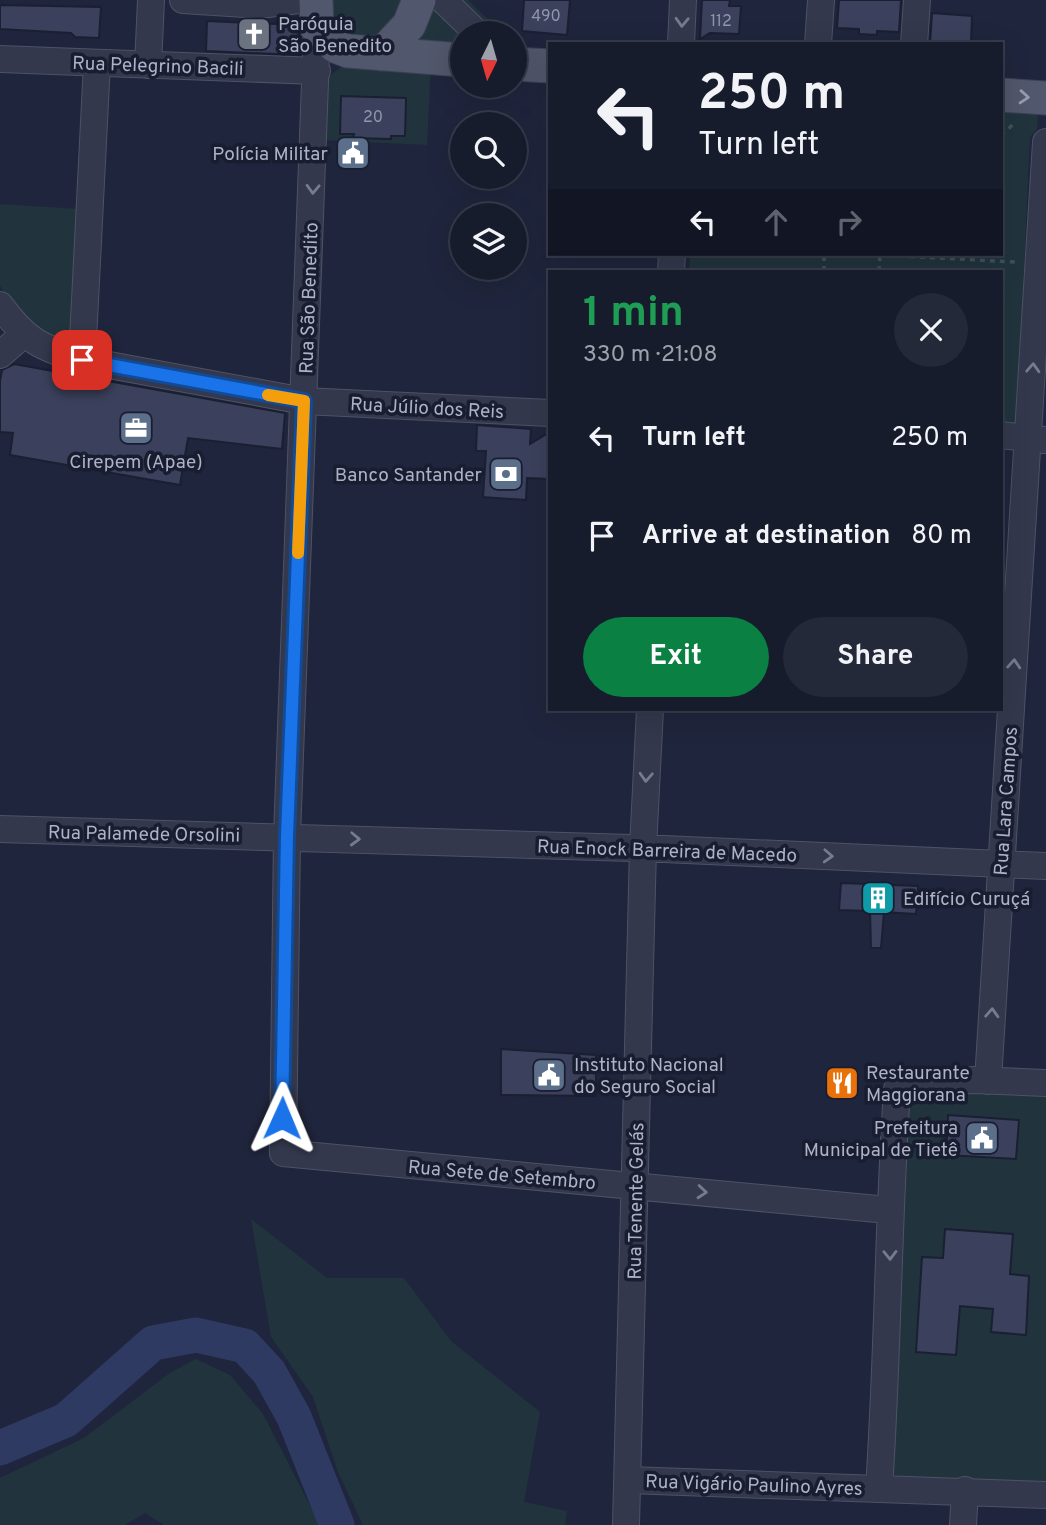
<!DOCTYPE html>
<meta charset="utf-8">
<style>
:root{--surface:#171c2d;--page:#242939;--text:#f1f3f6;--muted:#9ea1aa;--line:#363a49;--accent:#0b8043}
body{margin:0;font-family:Overpass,sans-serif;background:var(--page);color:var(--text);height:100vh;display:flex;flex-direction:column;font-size:26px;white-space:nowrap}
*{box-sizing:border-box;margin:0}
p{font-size:23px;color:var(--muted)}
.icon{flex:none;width:38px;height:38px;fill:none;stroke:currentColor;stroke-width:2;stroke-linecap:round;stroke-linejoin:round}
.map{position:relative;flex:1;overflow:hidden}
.panel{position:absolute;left:548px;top:270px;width:455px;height:441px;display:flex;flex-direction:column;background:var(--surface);border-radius:0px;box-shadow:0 7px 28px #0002,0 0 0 2px var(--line)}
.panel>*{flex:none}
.banner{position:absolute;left:548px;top:42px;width:455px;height:214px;border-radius:0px;box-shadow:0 7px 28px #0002,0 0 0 2px var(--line);background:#171c2d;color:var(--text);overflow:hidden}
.needle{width:46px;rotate:185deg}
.controls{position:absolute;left:450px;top:21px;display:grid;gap:14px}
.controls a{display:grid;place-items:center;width:77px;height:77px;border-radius:50%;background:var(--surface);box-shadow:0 7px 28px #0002,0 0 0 2px var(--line);font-size:35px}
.pin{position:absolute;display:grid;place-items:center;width:60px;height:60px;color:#fff;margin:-30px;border-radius:14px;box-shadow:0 4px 10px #0006}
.me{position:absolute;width:77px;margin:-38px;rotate:1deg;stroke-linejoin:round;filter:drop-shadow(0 0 5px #0008)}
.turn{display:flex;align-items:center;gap:24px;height:147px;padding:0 35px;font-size:32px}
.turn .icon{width:91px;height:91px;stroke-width:2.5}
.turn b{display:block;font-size:49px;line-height:60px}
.lanes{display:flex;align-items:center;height:66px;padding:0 35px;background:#0003;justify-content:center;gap:35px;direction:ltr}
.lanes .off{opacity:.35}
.round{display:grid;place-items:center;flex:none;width:74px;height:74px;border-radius:37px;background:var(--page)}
.head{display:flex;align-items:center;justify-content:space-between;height:119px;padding:0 35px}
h1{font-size:42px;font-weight:700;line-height:52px;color:#1e9e55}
.cta{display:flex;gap:14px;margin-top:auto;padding:14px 35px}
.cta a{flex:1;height:80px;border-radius:42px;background:var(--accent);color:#fff;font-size:28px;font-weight:700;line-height:80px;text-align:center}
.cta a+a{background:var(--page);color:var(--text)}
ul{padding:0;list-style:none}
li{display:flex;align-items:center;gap:21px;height:98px;padding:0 35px}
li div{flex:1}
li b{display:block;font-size:26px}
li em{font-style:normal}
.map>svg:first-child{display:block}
.green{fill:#21343d}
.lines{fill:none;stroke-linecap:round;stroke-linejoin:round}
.river{stroke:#2f3a63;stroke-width:35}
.building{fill:#3b415c;stroke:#1a1f32;stroke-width:2}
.minor-casing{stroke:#4e5266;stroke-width:28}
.major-casing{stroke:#3c4155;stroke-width:35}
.path{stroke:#3f515a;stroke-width:3.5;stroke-dasharray:5 5;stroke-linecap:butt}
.minor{stroke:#33384c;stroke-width:26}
.major{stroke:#51576c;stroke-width:33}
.oneway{stroke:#777b90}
.oneway2{stroke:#979bb1}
.route-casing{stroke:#114b97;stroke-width:18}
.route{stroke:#1a73e8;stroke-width:12}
.slow{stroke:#f59e0b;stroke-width:12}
.labels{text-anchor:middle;stroke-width:7;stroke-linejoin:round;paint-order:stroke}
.number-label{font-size:16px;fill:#9196ad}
.poi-label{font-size:19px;fill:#aeb2c8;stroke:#181d30;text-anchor:start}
.street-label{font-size:19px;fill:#aeb2c8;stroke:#181d30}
</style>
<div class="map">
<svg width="1046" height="1525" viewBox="0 0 1046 1525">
<rect width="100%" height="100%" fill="#1f253c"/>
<!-- green -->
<path class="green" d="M325,0H468L502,33H462V48L336,33Z
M350,60L431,64L427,145L324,140L327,78Z
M1001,108L1038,113L1037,129L1030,137L1018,400L1023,422L1001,428V271H689L690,254H1001Z
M0,204L80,209L72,343L67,346C47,334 7,309 0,285C0,269 0,222 0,204Z
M900,1088L1046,1091V1490L883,1481Z
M251,1219L327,1278H404L451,1341L540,1412L524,1502L567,1511L565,1525H363L338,1472L313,1397L271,1337Z
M196,1359L230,1375L263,1414L320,1525H164L145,1513L125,1525H0V1478L84,1438L171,1372Z"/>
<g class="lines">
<!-- river -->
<path class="river" d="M0,1448L66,1420L153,1343L196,1335L245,1346L269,1372L294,1417L337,1525"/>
</g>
<!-- building -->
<path class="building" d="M524,0H570L567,35L522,31Z
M702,0H730L729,6H741L739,34L710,33L700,39Z
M839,0H901L899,32L877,31V35L859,34V29L837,28Z
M0,5L101,7L99,38L75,37L71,33L0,29Z
M932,13L972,16L971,44H930Z
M207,21L298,25L300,55L206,51Z
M341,96L406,98L405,136H391V139L353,138L354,134H340Z
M14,364L285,413L282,449L188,438L180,485L10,455L13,433L0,432V381L2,370Z
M477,425L531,429L530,444L550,432V479L527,478L526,500L483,497L486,451H476Z
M841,883L918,886L916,914L884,912L881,948H871L870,911L839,910Z
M501,1049L596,1055V1096L501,1095Z
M948,1115L1019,1120L1016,1159L946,1155Z
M945,1229L1013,1234L1010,1274L1029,1276L1026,1335L991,1332L993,1309L960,1306L956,1355L916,1352L922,1257L943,1258Z"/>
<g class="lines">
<!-- minor casing -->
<g class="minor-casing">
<path id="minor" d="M183,0L260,5L298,0
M443,0L477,33
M317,28L287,836L283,1153L888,1210
M681,44L683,0
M818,44L821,0
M914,44L917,0
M0,59L317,71
M148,65L151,0
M671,271L672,254
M0,305C25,340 41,348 82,360L304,401L550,413
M0,355L23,335
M82,360L97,63
M1001,435L1044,440
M0,829L664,849L1046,866
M988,1081L1046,142
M628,1480L1046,1495
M879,1488C888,1355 888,1222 897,1089L903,1082L975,1080L1046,1083
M626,1525L643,848L650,709
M963,1525L965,1490"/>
</g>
<!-- major casing -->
<g class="major-casing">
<path id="major" d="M316,0L317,28L335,46L348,51L462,60
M382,54L409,25L419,0
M514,64L550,66
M1001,95L1046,98"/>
</g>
<!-- path -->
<path class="path" d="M1001,135L1016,122
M880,255L1016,262
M824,271V254
M879,271L880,256"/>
<!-- minor -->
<use href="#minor" class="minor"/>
<!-- major -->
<use href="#major" class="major"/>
</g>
<!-- one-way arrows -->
<defs><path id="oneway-chevron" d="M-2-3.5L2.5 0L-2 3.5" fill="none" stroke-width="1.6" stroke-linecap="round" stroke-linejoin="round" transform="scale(1.75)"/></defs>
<g class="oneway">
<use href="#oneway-chevron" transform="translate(682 22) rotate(92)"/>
<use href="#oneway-chevron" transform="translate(313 189) rotate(92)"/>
<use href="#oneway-chevron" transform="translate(1033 368) rotate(-87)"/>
<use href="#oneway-chevron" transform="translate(1014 664) rotate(-86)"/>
<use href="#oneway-chevron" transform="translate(646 777) rotate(93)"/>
<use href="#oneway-chevron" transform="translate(355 839) rotate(2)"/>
<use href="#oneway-chevron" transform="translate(828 856) rotate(3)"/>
<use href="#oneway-chevron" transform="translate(992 1013) rotate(-87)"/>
<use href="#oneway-chevron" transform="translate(702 1192) rotate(5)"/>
<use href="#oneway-chevron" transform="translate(890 1255) rotate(89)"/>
</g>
<use class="oneway2" href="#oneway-chevron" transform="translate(1024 97) rotate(4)"/>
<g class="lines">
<!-- route casing -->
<g class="route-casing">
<path id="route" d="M82,360L304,401L287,836L282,1118"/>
</g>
<!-- route -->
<use href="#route" class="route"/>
<!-- slow -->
<path class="slow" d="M268,395L304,401L298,553"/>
</g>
<!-- icons -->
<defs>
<g id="church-square" transform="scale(1.75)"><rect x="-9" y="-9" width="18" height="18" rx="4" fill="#6b7280" stroke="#181d30"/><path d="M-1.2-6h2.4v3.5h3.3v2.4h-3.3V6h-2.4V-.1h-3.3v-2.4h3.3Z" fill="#fff"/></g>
<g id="civic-square" transform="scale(1.75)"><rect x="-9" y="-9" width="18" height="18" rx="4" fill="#5c6f8a" stroke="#181d30"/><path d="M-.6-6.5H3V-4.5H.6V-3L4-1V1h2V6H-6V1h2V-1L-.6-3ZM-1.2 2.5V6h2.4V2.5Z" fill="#fff"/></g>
<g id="office-square" transform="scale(1.75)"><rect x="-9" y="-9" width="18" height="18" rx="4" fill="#5c6f8a" stroke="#181d30"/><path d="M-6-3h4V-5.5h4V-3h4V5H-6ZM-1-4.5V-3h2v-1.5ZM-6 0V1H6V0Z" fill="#fff"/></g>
<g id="bank-square" transform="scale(1.75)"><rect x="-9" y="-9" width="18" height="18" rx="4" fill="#5c6f8a" stroke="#181d30"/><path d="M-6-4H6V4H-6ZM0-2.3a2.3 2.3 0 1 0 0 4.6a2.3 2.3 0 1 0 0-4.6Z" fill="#fff"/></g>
<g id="building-square" transform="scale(1.75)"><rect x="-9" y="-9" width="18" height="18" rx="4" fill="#0f9aa8" stroke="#181d30"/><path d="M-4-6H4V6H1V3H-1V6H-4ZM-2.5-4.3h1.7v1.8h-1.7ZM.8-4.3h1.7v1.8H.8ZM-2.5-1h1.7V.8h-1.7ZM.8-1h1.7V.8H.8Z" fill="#fff"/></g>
<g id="restaurant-square" transform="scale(1.75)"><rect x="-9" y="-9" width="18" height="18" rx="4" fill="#e8710a" stroke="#181d30"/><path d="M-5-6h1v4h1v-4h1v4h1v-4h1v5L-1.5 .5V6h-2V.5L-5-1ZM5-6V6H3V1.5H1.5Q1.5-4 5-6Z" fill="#fff"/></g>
</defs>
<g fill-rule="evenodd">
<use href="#church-square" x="254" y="34"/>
<use href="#civic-square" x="353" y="153"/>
<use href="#office-square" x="136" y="428"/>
<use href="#bank-square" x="506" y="474"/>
<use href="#building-square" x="878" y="898"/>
<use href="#civic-square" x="549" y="1075"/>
<use href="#restaurant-square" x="842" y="1083"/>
<use href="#civic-square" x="982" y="1138"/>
</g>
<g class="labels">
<!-- number labels -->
<g class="number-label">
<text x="546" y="21">490</text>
<text x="721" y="26">112</text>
<text x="373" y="122">20</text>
</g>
<!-- poi labels -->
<g class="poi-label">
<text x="278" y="30">Paróquia<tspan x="278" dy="22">São Benedito</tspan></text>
<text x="328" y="160" text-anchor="end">Polícia Militar</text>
<text x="136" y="468" text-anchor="middle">Cirepem (Apae)</text>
<text x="482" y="481" text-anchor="end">Banco Santander</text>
<text x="903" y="905">Edifício Curuçá</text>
<text x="574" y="1071">Instituto Nacional<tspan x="574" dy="22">do Seguro Social</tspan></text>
<text x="866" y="1079">Restaurante<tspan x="866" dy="22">Maggiorana</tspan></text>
<text x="958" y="1134" text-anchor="end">Prefeitura<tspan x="958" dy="22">Municipal de Tietê</tspan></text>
</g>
<!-- street labels -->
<g class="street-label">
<text transform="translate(158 65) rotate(2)" y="7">Rua Pelegrino Bacili</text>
<text transform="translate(308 298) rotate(-88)" y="7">Rua São Benedito</text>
<text transform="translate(427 407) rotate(3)" y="7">Rua Júlio dos Reis</text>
<text transform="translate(1005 801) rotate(-86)" y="7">Rua Lara Campos</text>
<text transform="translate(144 833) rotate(1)" y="7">Rua Palamede Orsolini</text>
<text transform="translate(667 850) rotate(2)" y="7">Rua Enock Barreira de Macedo</text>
<text transform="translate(502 1174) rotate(5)" y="7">Rua Sete de Setembro</text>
<text transform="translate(635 1201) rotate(-89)" y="7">Rua Tenente Gelás</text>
<text transform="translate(754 1484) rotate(2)" y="7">Rua Vigário Paulino Ayres</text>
</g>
</g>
</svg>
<div class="controls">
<a><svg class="needle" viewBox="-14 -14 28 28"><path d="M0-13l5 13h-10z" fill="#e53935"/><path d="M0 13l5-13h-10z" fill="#9ea1aa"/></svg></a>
<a><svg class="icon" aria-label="search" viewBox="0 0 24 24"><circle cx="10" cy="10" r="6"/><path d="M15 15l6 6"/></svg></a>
<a><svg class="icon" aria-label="layers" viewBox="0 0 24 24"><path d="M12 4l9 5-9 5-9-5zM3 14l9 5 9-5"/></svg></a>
</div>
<div class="pin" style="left:82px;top:360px;background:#d93025"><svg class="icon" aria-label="arrive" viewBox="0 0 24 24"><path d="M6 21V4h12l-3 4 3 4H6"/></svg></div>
<svg class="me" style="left:282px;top:1118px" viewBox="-20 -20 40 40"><path d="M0-17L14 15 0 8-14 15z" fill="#1a73e8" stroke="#fff" stroke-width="4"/></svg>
<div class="banner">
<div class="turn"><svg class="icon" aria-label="left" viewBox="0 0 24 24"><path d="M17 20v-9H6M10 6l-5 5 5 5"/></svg><div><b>250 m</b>Turn left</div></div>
<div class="lanes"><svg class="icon" aria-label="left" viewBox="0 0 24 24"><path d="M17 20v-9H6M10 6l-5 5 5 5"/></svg><svg class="icon off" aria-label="ahead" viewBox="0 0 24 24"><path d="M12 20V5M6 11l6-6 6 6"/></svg><svg class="icon off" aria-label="right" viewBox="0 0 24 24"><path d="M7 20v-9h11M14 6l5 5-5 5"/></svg></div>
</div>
<section class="panel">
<div class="head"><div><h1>1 min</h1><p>330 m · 21:08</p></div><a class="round"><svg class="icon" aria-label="close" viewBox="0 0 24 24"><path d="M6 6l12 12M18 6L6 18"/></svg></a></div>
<ul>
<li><svg class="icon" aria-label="left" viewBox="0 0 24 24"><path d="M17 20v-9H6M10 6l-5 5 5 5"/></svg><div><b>Turn left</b></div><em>250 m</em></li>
<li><svg class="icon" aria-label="arrive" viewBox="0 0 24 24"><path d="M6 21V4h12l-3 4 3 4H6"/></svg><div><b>Arrive at destination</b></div><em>80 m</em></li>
</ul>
<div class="cta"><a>Exit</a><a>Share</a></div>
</section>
</div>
